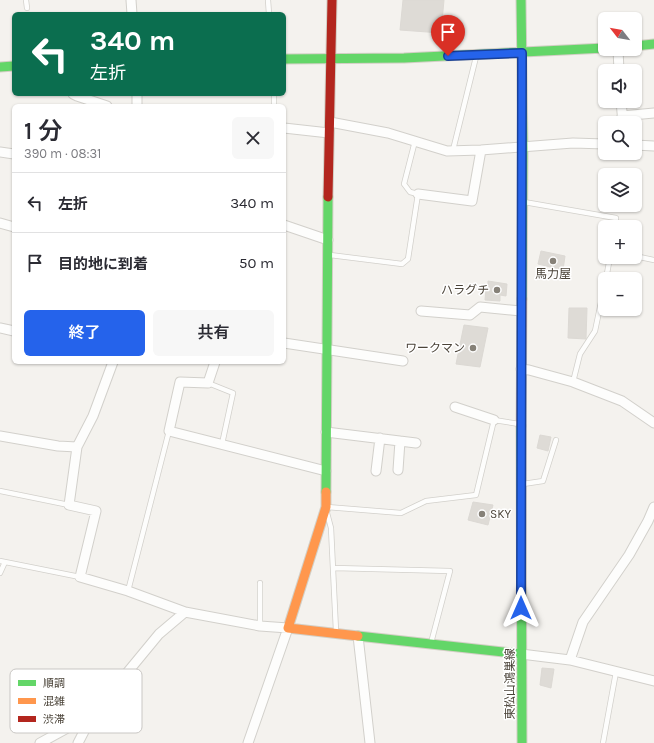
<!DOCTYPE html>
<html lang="ja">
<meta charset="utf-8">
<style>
:root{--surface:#fff;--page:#f7f7f7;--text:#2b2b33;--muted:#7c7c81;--line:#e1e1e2;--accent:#2563eb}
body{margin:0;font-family:Karla,"Noto Sans JP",sans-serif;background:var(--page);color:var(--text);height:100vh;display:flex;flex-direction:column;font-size:15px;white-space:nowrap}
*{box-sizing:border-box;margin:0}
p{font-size:13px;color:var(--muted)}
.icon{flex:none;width:22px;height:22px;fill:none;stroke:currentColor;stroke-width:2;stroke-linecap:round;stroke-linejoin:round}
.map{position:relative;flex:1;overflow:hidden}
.sheet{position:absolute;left:12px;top:104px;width:274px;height:260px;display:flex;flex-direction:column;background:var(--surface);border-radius:6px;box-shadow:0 1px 3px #0004}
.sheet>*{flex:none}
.hud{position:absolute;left:12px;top:12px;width:274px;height:84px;border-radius:6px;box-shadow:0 1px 3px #0004;background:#0b6e4f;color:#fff;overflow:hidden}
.needle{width:26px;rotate:301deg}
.tools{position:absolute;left:598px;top:12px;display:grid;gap:8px}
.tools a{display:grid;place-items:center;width:44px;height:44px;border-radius:6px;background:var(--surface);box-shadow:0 1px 3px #0004;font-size:20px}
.pin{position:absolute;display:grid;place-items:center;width:34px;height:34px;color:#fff;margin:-41px -17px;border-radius:50% 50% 50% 0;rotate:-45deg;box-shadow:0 0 4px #0007}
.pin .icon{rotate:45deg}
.me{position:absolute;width:44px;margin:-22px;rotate:0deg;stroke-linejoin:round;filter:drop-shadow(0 0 3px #0008)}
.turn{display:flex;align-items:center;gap:14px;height:84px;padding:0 12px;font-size:18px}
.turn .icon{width:52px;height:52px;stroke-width:2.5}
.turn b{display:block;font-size:28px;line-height:34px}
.round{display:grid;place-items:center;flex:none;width:42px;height:42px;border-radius:6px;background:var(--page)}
.headline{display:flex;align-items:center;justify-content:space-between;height:68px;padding:0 12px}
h1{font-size:24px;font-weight:600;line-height:30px}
.primary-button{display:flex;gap:8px;margin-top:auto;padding:8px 12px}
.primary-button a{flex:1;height:46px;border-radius:6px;background:var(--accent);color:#fff;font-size:16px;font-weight:600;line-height:46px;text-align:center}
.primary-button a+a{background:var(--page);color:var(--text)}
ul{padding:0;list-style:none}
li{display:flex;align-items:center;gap:12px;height:60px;padding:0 12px;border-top:1px solid var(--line)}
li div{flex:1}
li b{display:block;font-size:15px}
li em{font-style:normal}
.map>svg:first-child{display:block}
.building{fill:#dedbd6;stroke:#dcd9d4}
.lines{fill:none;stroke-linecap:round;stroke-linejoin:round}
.lane-casing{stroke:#d2d0cb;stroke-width:6}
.street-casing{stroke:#d2d0cb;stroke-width:11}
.fast-casing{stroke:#d3cfc5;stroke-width:11}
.slow-casing{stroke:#d3cfc5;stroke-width:11}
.jam-casing{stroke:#d3cfc5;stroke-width:11}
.lane{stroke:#fdfdfc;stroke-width:4.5}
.street{stroke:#fdfdfc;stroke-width:9}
.fast{stroke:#63d668;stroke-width:9}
.slow{stroke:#ff974d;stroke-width:9}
.jam{stroke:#b3261e;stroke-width:9}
.route-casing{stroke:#184099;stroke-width:10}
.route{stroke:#2563eb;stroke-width:7}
.poi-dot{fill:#868178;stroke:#fff;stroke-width:1.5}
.labels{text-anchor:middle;stroke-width:3;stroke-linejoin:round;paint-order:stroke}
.poi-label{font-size:12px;fill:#4b4439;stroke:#fff;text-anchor:end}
.street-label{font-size:12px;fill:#4b4439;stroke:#fff}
.key{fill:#fff;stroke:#c9c7c4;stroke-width:1}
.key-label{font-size:11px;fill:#4b4439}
</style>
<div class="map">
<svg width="654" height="743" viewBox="0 0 654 743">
<rect width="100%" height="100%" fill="#f4f2ee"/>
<!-- building -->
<path class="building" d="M403,0H444L441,33L400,30Z
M541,251L565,256L563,270L538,264Z
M488,281L507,284L506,296L500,295V301L485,300L486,289H488Z
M569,308H587L586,339L568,338Z
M464,325L488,328L480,367L456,364Z
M540,435L551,437L548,451L537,448Z
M473,502L493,505L488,525L468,520Z
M542,668L554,669L551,688L540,685Z"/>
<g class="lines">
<!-- lane casing -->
<g class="lane-casing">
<path id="lane" d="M26,0L27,8
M268,0L269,14
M274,94V106
M453,150L476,57
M524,202L616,218L615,227
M330,255L402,264L408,259L418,194L410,192L404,184L415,141
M635,256L654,260
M606,279L610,257
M573,382L580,354L595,331L605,283
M208,383L233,393L222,444
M523,484L543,481L556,440
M0,491L69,505
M327,507L401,513L426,501L476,495L494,420L519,424
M327,513L331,528L336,631
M0,561L80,577
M334,568L450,571L431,643
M0,573L5,562
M260,583V626
M128,591L169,431
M603,743L616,672"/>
</g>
<!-- street casing -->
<g class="street-casing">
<path id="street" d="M131,0L132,14
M618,49L619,71
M73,94L77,96L107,106
M137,94V106
M621,101L623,123
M622,116L654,113
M330,122L388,133L447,151L481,150L573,143L605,144
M284,128L329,133
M635,145L654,146
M0,152L14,154
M418,194L472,201L481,150
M0,223L14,227
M284,225L328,240
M421,311L470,315L480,307L521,311
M0,328L14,331
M284,343L403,361
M113,362L93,416L77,447L69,505L96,511L80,577L128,591L185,612L260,626L288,628L248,743
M215,362L208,383L180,382L169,431L326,471
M521,369L529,370L573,382L622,401L654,423
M455,407L494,420
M326,432L416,443
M0,436L58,446L77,447
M398,470L400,441
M376,471L380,438
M358,636L370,743
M521,654L570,660L654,681
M570,660L583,622L629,555L648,521L654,507
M40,743L93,714
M78,743L93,714L159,634L185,612"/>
</g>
<!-- fast casing -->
<g class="fast-casing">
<path id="fast" d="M521,0L523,148L522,299
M635,46L654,44
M284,59L404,58L605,48
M0,67L14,66
M521,426L522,743
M326,492L328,197
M358,636L521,654"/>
</g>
<!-- slow casing -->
<g class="slow-casing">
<path id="slow" d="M521,426L522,299
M326,492V507L288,628L358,636"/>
</g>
<!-- jam casing -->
<g class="jam-casing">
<path id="jam" d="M328,197L332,0"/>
</g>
<!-- lane -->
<use href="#lane" class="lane"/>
<!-- street -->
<use href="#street" class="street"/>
<!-- fast -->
<use href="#fast" class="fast"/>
<!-- slow -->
<use href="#slow" class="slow"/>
<!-- jam -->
<use href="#jam" class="jam"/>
</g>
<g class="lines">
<!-- route casing -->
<g class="route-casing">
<path id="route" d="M448,56L522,53L521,608"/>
</g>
<!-- route -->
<use href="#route" class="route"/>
</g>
<!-- markers -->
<g class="poi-dot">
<circle cx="553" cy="261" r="4"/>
<circle cx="497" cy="290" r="4"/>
<circle cx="473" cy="348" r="4"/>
<circle cx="482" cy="514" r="4"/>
</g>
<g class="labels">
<!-- poi labels -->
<g class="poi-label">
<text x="553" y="278" text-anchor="middle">馬力屋</text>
<text x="489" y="294">ハラグチ</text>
<text x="465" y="352">ワークマン</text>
<text x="490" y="518" text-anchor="start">SKY</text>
</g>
<!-- street labels -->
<g class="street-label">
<text transform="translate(510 684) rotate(-90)" y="4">東松山鴻巣線</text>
</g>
</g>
<!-- legend -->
<rect x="10" y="669" width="132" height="64" rx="6" class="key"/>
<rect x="18" y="680" width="18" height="6" fill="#63d668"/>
<rect x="18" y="698" width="18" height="6" fill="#ff974d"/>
<rect x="18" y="716" width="18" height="6" fill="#b3261e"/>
<g class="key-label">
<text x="43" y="687">順調</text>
<text x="43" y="705">混雑</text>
<text x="43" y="723">渋滞</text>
</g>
</svg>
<div class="tools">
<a><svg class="needle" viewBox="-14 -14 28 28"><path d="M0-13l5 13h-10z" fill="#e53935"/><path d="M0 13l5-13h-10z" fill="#7c7c81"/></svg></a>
<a><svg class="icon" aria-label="sound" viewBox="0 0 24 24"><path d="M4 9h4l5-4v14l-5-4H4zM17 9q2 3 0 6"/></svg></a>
<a><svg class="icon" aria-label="search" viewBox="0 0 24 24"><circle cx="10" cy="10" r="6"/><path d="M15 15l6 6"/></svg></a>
<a><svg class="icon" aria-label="layers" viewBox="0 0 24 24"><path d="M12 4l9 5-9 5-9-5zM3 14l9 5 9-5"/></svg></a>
<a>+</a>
<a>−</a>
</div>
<div class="pin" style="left:448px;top:56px;background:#d93025"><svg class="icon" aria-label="arrive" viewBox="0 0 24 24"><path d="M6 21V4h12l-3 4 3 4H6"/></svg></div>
<svg class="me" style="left:521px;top:608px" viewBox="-20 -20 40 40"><path d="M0-17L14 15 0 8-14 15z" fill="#2563eb" stroke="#fff" stroke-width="4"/></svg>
<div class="hud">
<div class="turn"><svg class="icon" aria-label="left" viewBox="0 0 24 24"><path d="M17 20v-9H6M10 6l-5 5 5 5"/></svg><div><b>340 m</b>左折</div></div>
</div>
<section class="sheet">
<div class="headline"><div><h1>1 分</h1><p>390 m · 08:31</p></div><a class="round"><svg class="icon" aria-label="close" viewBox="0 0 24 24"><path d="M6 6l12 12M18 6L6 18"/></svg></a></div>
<ul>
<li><svg class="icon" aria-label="left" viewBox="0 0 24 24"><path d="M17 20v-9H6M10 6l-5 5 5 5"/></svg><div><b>左折</b></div><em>340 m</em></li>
<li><svg class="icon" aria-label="arrive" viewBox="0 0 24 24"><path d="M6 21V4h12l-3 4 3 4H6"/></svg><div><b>目的地に到着</b></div><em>50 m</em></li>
</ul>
<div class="primary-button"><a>終了</a><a>共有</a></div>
</section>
</div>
